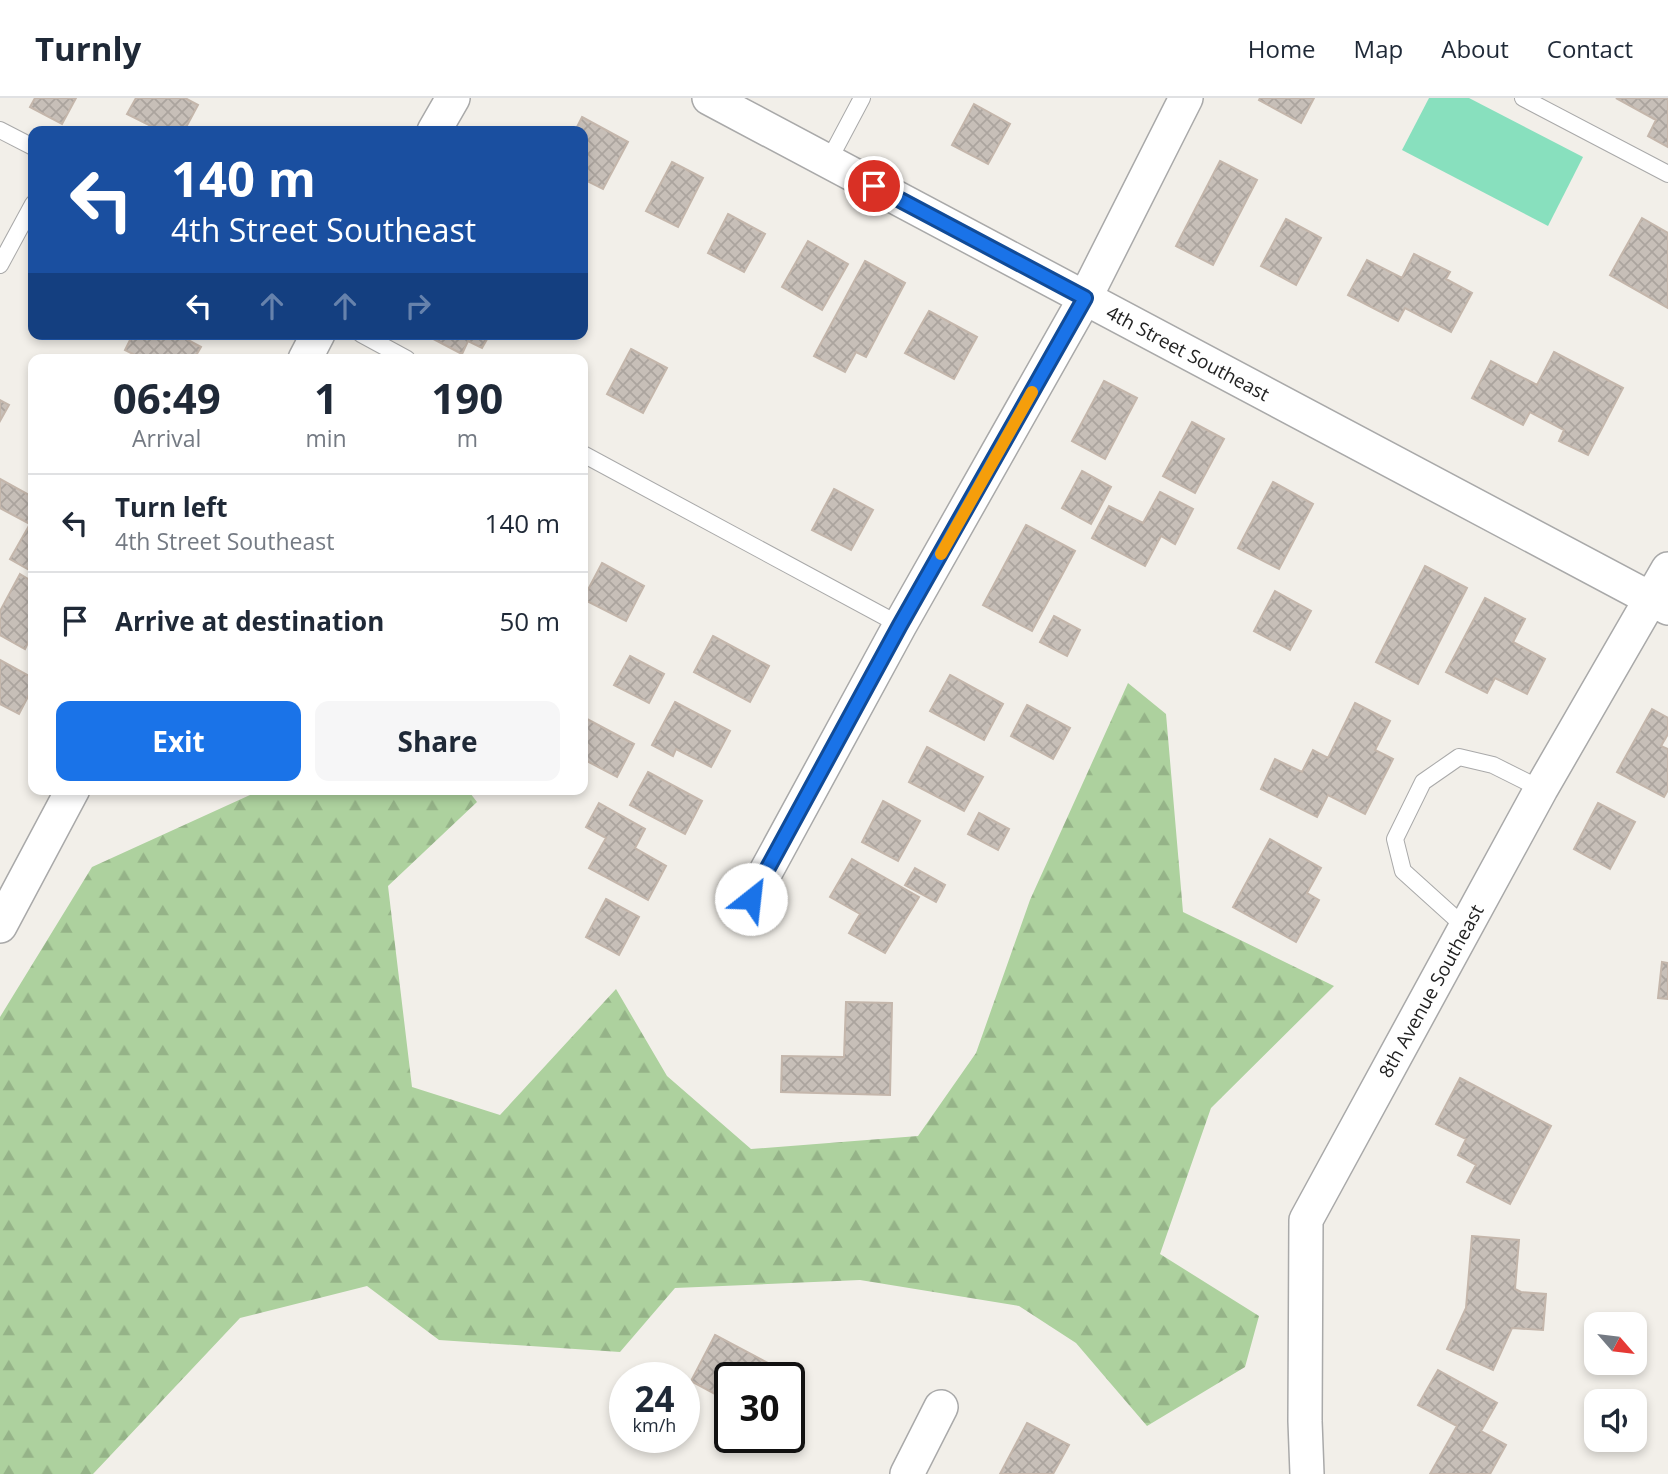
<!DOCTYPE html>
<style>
:root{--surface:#fff;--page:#f6f6f7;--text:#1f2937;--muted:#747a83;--line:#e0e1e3;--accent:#1a73e8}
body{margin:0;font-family:"Open Sans",sans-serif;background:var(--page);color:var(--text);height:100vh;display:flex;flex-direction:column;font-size:26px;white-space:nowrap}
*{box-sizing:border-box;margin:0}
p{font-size:23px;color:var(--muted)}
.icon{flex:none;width:38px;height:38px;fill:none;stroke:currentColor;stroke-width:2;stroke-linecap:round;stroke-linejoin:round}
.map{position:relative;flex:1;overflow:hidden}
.drawer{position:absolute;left:28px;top:256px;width:560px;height:441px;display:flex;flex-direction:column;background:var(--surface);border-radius:14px;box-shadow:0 4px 10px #0003}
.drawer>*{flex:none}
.banner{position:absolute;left:28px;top:28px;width:560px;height:214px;border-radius:14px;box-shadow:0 4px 10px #0003;background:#1a4fa0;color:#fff;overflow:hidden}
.needle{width:46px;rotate:118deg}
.tools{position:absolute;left:1584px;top:1214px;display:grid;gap:14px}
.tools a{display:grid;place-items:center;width:63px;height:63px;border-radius:14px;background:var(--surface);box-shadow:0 4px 10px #0003;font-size:35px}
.speed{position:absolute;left:609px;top:1264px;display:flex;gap:14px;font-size:35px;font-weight:700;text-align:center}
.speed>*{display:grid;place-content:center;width:91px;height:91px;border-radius:50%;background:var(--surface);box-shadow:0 4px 10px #0003;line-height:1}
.speed small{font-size:18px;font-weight:400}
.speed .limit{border:4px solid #111;border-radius:10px;background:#fff;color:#111}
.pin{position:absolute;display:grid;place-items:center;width:60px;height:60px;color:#fff;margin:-30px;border:4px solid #fff;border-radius:50%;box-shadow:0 2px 7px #0007}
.me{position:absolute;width:77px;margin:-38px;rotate:29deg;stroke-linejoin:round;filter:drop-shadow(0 0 5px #0008)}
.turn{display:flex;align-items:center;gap:24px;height:147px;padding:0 28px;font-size:32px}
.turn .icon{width:91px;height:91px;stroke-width:2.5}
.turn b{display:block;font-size:49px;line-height:60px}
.lanes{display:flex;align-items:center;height:66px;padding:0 28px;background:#0003;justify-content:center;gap:35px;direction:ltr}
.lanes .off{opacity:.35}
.eta{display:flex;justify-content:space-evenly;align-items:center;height:119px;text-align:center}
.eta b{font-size:42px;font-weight:700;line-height:49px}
.action{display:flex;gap:14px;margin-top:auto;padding:14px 28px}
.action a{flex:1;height:80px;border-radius:14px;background:var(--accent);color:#fff;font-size:28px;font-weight:700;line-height:80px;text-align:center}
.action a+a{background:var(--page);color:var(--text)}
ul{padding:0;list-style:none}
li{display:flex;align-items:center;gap:21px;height:98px;padding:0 28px;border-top:2px solid var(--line)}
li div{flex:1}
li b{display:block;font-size:26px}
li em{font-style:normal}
header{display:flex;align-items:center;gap:42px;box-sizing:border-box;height:98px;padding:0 35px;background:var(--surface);border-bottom:2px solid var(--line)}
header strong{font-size:33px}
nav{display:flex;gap:38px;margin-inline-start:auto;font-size:24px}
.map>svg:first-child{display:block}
.forest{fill:url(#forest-firs)}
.pitch{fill:#88e0be}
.building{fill:url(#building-cross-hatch);stroke:#c4b6ab;stroke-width:2}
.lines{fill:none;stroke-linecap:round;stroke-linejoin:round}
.service-casing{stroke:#a9a9a9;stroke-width:18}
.minor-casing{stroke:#a9a9a9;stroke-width:36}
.service{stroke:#fff;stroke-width:16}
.minor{stroke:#fff;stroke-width:33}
.route-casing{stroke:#114b97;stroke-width:18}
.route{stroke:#1a73e8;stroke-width:12}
.slow{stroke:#f59e0b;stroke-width:12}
.labels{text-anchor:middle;stroke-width:6;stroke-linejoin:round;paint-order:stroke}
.street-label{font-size:19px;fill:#222;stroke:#fff}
</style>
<header>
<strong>Turnly</strong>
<nav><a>Home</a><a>Map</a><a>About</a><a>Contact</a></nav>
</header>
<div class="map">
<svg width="1668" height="1376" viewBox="0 0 1668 1376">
<defs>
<pattern id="forest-firs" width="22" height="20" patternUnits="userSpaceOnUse" patternTransform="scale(1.75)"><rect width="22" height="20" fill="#add19e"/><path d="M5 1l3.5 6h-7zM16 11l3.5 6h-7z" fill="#95b388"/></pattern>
<pattern id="building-cross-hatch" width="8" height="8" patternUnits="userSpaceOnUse" patternTransform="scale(1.75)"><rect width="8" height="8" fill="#c7bfb8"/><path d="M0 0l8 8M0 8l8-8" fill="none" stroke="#aba49e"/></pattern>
</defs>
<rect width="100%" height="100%" fill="#f2efe9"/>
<!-- forest -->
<path class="forest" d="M1128,585L1166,616L1183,814L1334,888L1211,1010L1160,1156L1259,1218L1245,1269L1147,1328L1076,1245L1019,1208L860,1182L675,1190L620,1254L439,1242L367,1188L240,1220L93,1376H0V919L92,769L263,691H467L477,704L388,788L412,989L500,1017L616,891L667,978L751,1051L918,1038L976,955L1030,802Z"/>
<!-- pitch -->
<path class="pitch" d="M1429,0H1469L1583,59L1548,128L1402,52Z"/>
<!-- building -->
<path class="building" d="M35,0H76L62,26L30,9Z
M136,0H185L198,7L184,33H161L127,16Z
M1260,0H1314L1301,25L1259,2Z
M1616,0H1668V49L1648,38L1656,22Z
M974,6L1010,26L988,66L952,47Z
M582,19L628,44L603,91L583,81V33H575Z
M1220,63L1257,82L1213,167L1176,148Z
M672,64L703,80L678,129L646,113Z
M728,116L765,136L744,174L708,155Z
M1642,120L1668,135V210L1610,177Z
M1286,121L1321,140L1296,187L1261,168Z
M808,143L848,166L822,212L782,189Z
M1414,156L1450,174L1446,181L1472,195L1451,234L1405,210L1398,223L1348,197L1367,162L1402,180Z
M865,163L905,185L866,259L856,254L845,274L814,258Z
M929,213L977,239L954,281L905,255Z
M133,236H177L201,249L194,261H143L125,252Z
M424,236H490L482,250L468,243L462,256Z
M631,251L667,270L643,315L607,296Z
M1554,254L1623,290L1588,357L1559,343L1564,332L1530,314L1523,327L1472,300L1491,263L1537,287Z
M1104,283L1137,300L1105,361L1072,343Z
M0,302L9,307L0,323Z
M1192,324L1224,341L1195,395L1163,378Z
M1082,373L1111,389L1091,426L1062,410Z
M0,381L33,399V474L10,461L30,426L0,410Z
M1273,384L1313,406L1279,471L1238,450Z
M834,391L873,412L851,452L812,432Z
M1160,394L1193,411L1175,446L1161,438L1145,468L1092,440L1109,408L1143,425Z
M1026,427L1075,453L1032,533L983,507Z
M602,465L644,488L626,523L583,501Z
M1425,468L1467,490L1418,586L1376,564Z
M20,476L33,484V534L25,551L0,537V513Z
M1275,493L1311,513L1290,552L1254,533Z
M1485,500L1525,521L1513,544L1545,561L1527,596L1495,580L1487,595L1446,574Z
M1054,518L1080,532L1067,558L1040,544Z
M713,538L769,568L750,604L694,574Z
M630,558L664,576L649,605L614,587Z
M0,562L33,580V589L19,616L0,606Z
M950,577L1003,606L984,642L930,613Z
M675,604L730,633L711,669L676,651L673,658L652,647Z
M1355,605L1390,623L1375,652L1393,661L1365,716L1328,697L1317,719L1261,691L1275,661L1302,674L1313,652L1328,660Z
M1027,607L1070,630L1053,661L1011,638Z
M1652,611L1668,620V636L1661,648L1668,651V692L1664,699L1617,674Z
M587,621L634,646L617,679L583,661V630Z
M927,649L983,679L964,713L909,684Z
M648,674L702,703L685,736L630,707Z
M883,703L920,723L898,763L862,744Z
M599,705L645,731L635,750L666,768L648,802L589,770L606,740L586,729Z
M1598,705L1635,724L1610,771L1574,751Z
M979,715L1009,731L998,752L968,736Z
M1270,741L1321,770L1307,795L1319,802L1296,844L1233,809Z
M852,761L919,799L885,855L849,835L860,816L830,799Z
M915,770L945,787L936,804L905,787Z
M606,801L639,819L619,857L586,839Z
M1662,864L1668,865V901L1658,900Z
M846,904L892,905L890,997L781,994L782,958L844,959Z
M1460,980L1551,1028L1510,1106L1467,1084L1476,1067L1458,1057L1466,1041L1436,1026Z
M1472,1138L1519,1142L1515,1191L1521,1194L1546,1196L1543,1232L1512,1230L1493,1272L1447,1251L1466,1210Z
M715,1237L787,1275L784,1279H730V1304L691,1283Z
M1438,1272L1497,1305L1481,1333L1506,1347L1490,1376H1430L1457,1328L1418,1307Z
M1027,1325L1069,1347L1053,1376H1000Z"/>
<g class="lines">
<!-- service casing -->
<g class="service-casing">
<path id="service" d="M1523,0L1668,76
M0,32L33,49
M828,64L862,0
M0,167L33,106
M361,236L407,261
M583,356L900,527
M1465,829L1403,773L1395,741L1423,684L1459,659L1493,667L1541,691"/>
</g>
<!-- minor casing -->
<g class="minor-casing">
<path id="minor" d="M709,0L1668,510
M434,33L453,0
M305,261L318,236
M751,801L900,527L1085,200L1186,0
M0,828L73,691
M907,1376L941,1309
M1307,1376L1305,1323L1306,1122L1541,691L1668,471"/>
</g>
<!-- service -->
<use href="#service" class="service"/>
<!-- minor -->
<use href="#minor" class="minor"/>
</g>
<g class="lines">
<!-- route casing -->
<g class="route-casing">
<path id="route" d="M751,801L900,527L1085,200L874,88"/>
</g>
<!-- route -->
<use href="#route" class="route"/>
<!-- slow -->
<path class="slow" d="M941,456L1032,294"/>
</g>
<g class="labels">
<!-- street labels -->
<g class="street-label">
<text transform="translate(1188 255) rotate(28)" y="7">4th Street Southeast</text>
<text transform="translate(1431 893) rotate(-61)" y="7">8th Avenue Southeast</text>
</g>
</g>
</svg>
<div class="tools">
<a><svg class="needle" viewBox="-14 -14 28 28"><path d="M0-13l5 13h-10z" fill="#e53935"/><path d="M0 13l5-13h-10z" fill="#747a83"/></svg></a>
<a><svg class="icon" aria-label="sound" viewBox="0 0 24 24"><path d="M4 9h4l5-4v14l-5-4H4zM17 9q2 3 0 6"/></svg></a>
</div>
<div class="speed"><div>24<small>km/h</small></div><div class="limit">30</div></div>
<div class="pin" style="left:874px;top:88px;background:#d93025"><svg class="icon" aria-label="arrive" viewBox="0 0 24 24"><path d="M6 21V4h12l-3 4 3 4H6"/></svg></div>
<svg class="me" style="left:751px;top:801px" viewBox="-20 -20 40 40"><circle r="19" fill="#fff"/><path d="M0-13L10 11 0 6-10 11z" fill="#1a73e8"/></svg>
<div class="banner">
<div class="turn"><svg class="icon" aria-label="left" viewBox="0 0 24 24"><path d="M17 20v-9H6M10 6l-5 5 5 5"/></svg><div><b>140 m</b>4th Street Southeast</div></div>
<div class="lanes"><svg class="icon" aria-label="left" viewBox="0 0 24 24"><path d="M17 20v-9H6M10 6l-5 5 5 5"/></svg><svg class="icon off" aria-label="ahead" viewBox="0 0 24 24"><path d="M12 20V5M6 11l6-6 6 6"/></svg><svg class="icon off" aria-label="ahead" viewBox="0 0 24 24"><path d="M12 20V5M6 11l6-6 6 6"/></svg><svg class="icon off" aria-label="right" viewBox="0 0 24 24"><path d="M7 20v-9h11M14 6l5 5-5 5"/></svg></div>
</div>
<section class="drawer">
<div class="eta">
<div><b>06:49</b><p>Arrival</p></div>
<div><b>1</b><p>min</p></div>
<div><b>190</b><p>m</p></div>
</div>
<ul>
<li><svg class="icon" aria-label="left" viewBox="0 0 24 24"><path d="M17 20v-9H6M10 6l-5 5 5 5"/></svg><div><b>Turn left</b><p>4th Street Southeast</p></div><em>140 m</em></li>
<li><svg class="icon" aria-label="arrive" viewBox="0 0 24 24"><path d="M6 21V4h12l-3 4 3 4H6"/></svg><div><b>Arrive at destination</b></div><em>50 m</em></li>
</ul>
<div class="action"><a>Exit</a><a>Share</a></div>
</section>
</div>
